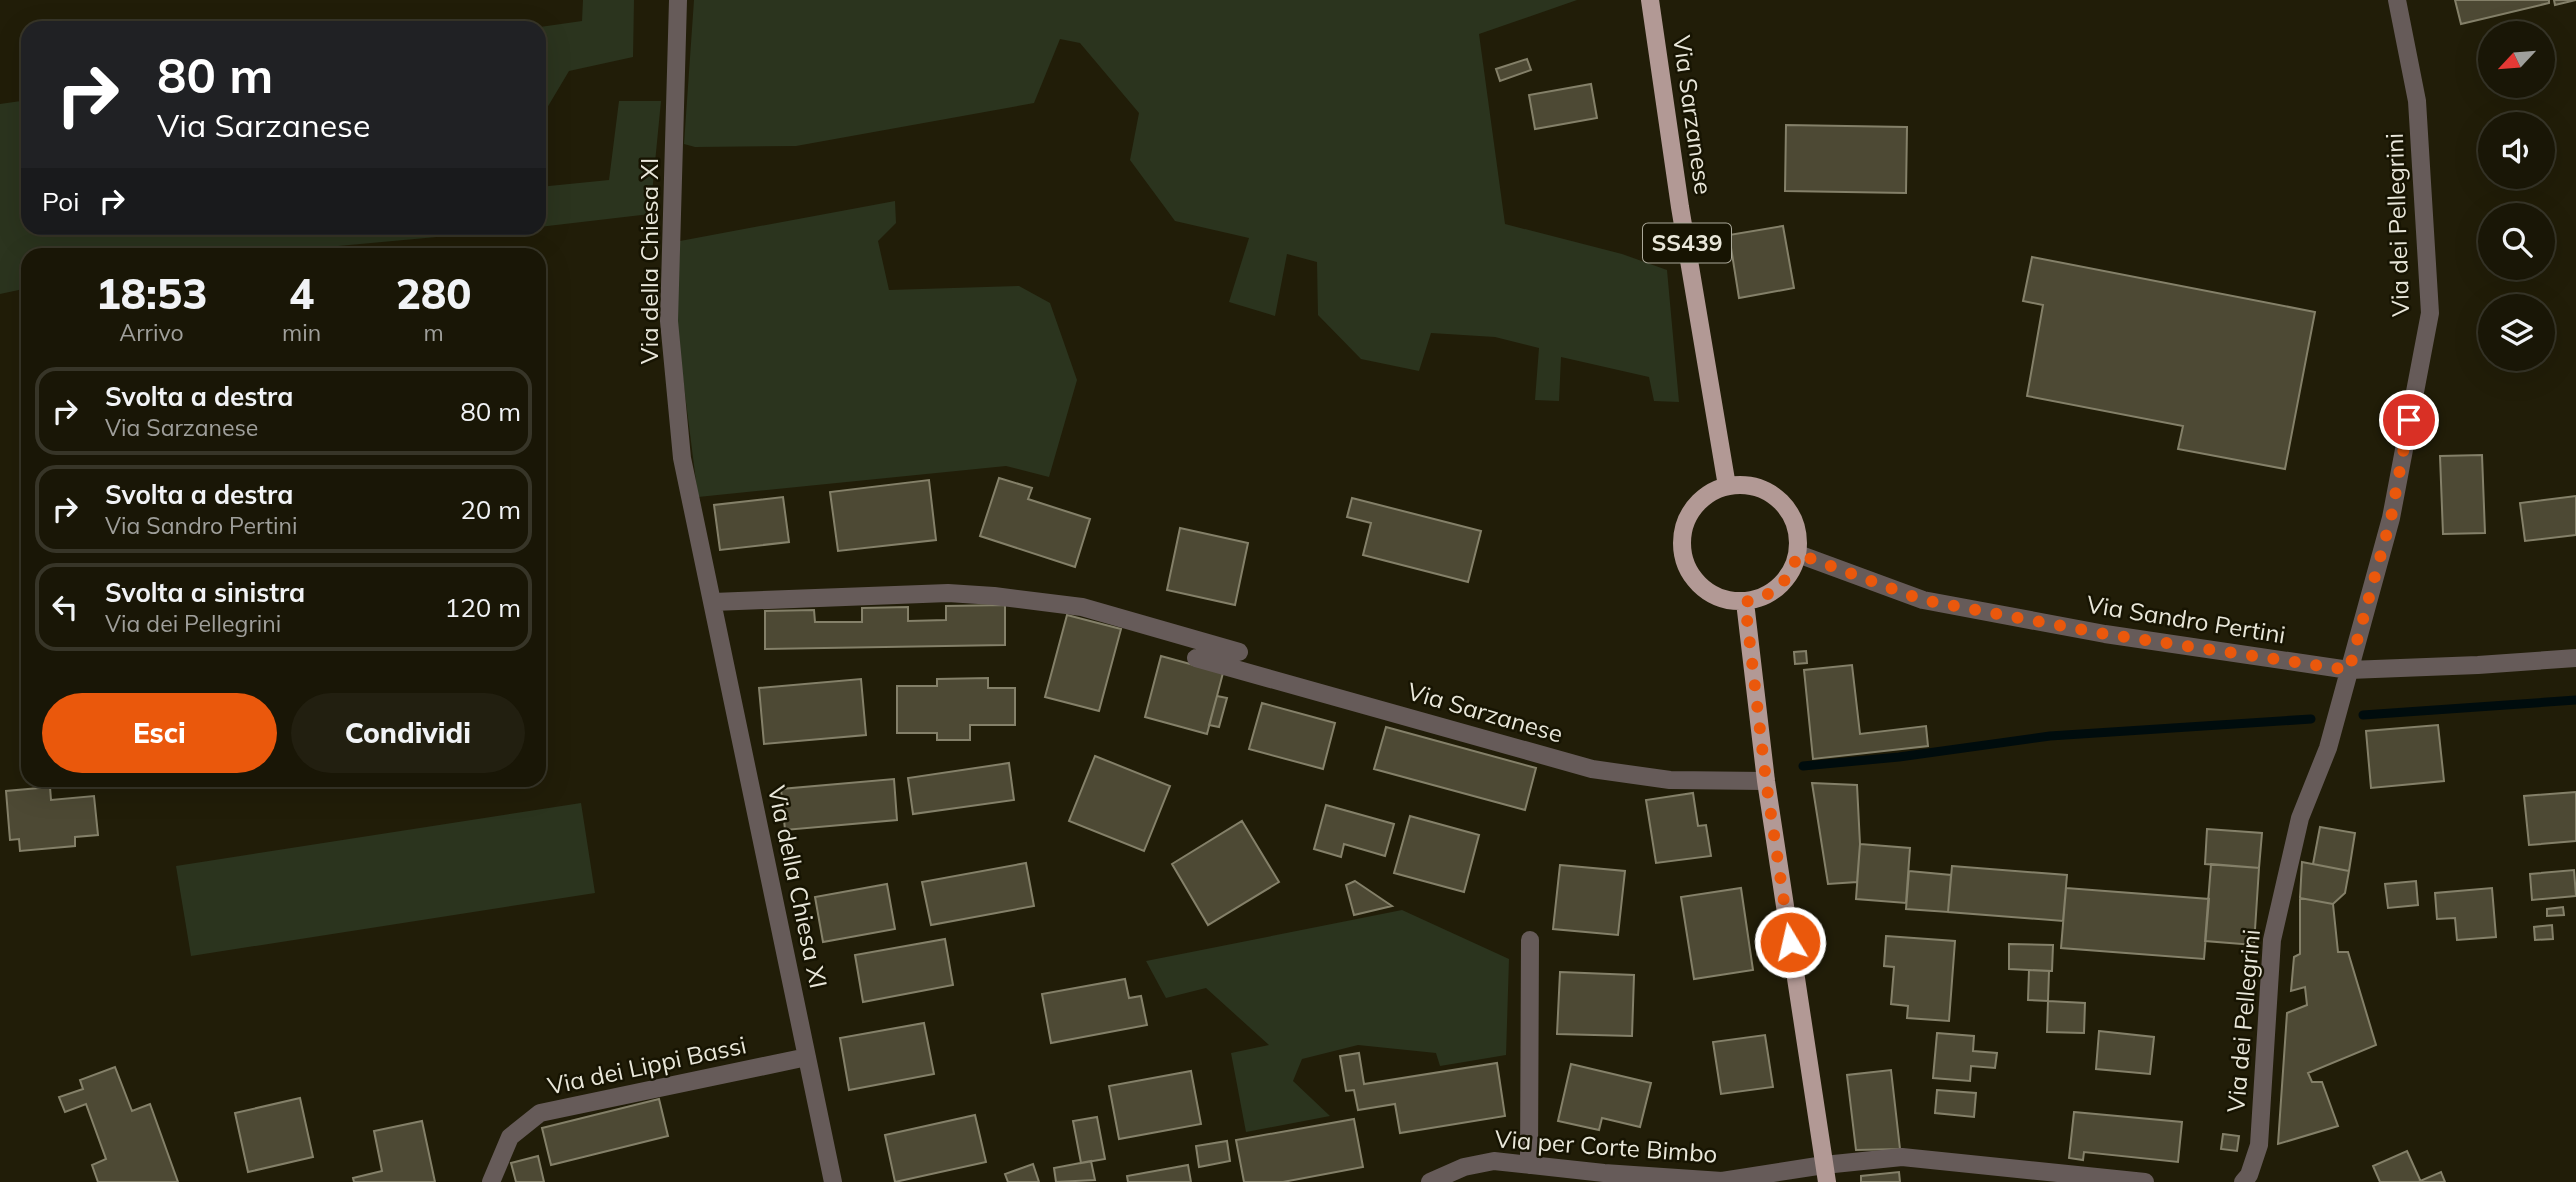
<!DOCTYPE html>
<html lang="it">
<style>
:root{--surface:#191606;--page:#221f10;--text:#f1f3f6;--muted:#9f9f9b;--line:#373528;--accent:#ea580c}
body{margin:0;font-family:Mulish,sans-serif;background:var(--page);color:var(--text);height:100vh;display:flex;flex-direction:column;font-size:26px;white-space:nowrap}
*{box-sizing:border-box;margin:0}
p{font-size:23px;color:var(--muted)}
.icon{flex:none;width:38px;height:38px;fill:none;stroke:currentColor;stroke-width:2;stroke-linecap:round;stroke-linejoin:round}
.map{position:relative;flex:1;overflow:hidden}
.sheet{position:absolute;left:21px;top:248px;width:525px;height:539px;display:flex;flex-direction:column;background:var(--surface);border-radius:21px;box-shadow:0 7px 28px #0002,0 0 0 2px var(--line)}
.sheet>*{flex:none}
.hud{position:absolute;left:21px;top:21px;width:525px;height:214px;border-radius:21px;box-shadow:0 7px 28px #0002,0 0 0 2px var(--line);background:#202124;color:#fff;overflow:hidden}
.needle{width:46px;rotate:244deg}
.tools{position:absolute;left:2478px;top:21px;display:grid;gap:14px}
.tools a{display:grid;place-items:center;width:77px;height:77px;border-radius:50%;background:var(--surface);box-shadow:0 7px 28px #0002,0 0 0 2px var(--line);font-size:35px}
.pin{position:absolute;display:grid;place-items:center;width:60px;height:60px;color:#fff;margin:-30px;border:4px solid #fff;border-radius:50%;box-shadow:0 2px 7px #0007}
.me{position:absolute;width:77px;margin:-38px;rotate:351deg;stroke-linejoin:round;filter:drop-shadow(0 0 5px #0008)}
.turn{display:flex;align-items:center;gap:24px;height:147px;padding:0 21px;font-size:32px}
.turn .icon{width:91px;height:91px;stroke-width:2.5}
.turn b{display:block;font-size:49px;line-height:60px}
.then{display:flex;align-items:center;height:66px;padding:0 21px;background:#0003;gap:14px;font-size:26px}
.eta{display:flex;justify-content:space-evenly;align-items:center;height:119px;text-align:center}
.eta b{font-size:42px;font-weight:800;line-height:49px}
.cta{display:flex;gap:14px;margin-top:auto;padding:14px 21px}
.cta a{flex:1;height:80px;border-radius:42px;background:var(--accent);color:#fff;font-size:28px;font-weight:800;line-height:80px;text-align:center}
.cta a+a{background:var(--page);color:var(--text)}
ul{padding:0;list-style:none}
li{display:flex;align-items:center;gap:21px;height:88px;margin:0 14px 10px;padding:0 7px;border:4px solid var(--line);border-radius:21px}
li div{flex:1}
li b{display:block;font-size:26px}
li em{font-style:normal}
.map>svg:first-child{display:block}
.green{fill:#2b341e}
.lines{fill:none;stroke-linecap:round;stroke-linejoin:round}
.stream{stroke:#000c0d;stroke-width:9}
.building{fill:#4d4934;stroke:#848069;stroke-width:2}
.minor{stroke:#665b59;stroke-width:18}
.primary{stroke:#b29995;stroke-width:18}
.route{stroke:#ea580c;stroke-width:12;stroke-dasharray:0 21.6}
.labels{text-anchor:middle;stroke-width:5;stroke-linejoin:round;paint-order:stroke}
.shield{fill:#171402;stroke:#aaa899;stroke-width:2}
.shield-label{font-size:23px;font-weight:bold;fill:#e9e7da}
.street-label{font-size:24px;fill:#e9e7da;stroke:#171402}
</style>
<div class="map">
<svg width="2576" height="1182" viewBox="0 0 2576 1182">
<rect width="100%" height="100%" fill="#211d08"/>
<!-- green -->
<path class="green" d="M583,0H634L633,57L569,71L544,113L539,114V28H533L582,21Z
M694,0H1577L1479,34L1505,224L1622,254L1667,270L1679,402L1654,401L1649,377L1561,357L1559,401L1535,400L1539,348L1495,337L1431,333L1419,371L1361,359L1318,315L1317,262L1287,254L1275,316L1229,302L1249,238L1175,221L1130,160L1139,113L1080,43L1060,39L1034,103L796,146L695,147L684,144Z
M28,100V228H535L240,255L28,256V288L0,294V104Z
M619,101H661L650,214L539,227V187L609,180Z
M895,201L896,223L878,241L889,290L1019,286L1050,303L1077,380L1049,477L1006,466L698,497L676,323L680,241Z
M581,803L595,893L191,956L176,866Z
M1402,910L1509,959L1506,1055L1440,1066L1436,1053L1358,1045L1302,1059L1293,1081L1330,1116L1246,1132L1231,1053L1269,1045L1206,988L1166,998L1146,961Z"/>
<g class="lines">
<!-- stream -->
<path class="stream" d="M2363,715L2576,700
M1803,766L1899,757L2050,736L2311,719"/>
</g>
<!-- building -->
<path class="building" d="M2455,0H2549V3L2461,24Z
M2554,0H2576L2555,5Z
M1527,59L1531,70L1500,81L1496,69Z
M1591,84L1597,118L1535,129L1529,95Z
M1786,125L1907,127L1906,193L1785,191Z
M1783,226L1794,288L1739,298L1729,235Z
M2032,257L2315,312L2285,469L2178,449L2183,426L2027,396L2043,305L2023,301Z
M2482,455L2485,533L2443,534L2440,456Z
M999,478L1032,488L1028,499L1090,519L1075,567L980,536Z
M929,480L936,540L838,551L830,492Z
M2576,496V535L2525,541L2520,503Z
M783,497L789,542L720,550L714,505Z
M1352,498L1481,531L1468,582L1363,555L1371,523L1347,517Z
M1180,528L1248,543L1235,605L1167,590Z
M1005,605V645L765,649V611L814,610L815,622H862V608L908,607V621L946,620V606Z
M1067,615L1121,629L1099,711L1045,697Z
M1806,651L1807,663L1795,664L1794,652Z
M1161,656L1223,673L1207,734L1145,717Z
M1852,665L1860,734L1926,726L1928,746L1813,759L1804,670Z
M988,678V688H1015V725H970V740H937V733H897V686H937V679Z
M861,679L866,735L764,744L759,688Z
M1217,696L1227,698L1219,727L1209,725Z
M1262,703L1335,723L1323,769L1249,749Z
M2438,725L2444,781L2371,788L2366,731Z
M1386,727L1536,768L1525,810L1374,769Z
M1095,756L1170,786L1144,851L1069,821Z
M1009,763L1014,800L913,814L908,778Z
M894,779L897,820L785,830L781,789Z
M71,780H122V783L72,788Z
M1812,783L1857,785L1860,844L1857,882L1828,884Z
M50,787L51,800L94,796L98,835L75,837V846L20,851L19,839L10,840L6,791Z
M2576,792V841L2529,845L2524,796Z
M1693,793L1698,826L1706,825L1711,856L1656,863L1646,800Z
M1326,805L1394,824L1385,856L1344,844L1341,857L1314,849Z
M1410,816L1479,835L1464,892L1394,873Z
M1242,821L1279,882L1208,925L1172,864Z
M2320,827L2355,833L2349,871L2313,864Z
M2207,829L2262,833L2259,868L2205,864Z
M1860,844L1910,848L1906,903L1856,899Z
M2302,862L2349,871L2345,893L2333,904L2300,898Z
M1026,863L1034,906L931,925L922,882Z
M2211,864L2259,868L2254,945L2205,941Z
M1560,865L1625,871L1618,935L1553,929Z
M1952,866L2067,875L2063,921L1948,912Z
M2574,870L2576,896L2532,900L2530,874Z
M1909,871L1951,875L1948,912L1906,909Z
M1355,881L1392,906L1354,915L1346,885Z
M2416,881L2418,905L2388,908L2385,884Z
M887,884L895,929L823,942L815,897Z
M1741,888L1753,970L1694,979L1681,897Z
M2066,888L2209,899L2204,959L2061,948Z
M2492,888L2496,937L2457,940L2455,918L2437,919L2435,893Z
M2300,898L2333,904L2338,952H2348L2376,1045L2308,1073L2312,1082H2322L2338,1126L2278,1144L2287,1013L2307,1005L2305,987L2291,991L2294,957L2300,954Z
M2563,907L2564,915L2547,916V909Z
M2552,925L2553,939L2535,940L2534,927Z
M1886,936L1955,941L1949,1021L1907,1018L1908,1006L1891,1004L1894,967L1884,966Z
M945,939L953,985L863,1002L855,955Z
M2009,944L2053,945L2052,971L2009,969Z
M2029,970L2049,971L2048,1001L2028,1000Z
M1560,972L1634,975L1632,1036L1557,1034Z
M1125,979L1129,998L1141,996L1147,1025L1051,1043L1042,994Z
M2048,1001L2085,1003L2084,1033L2047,1032Z
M924,1023L934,1074L849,1090L840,1038Z
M2099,1031L2154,1037L2150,1074L2096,1069Z
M1937,1033L1974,1036L1973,1051L1997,1053L1995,1068L1971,1066L1970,1081L1933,1078Z
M1765,1035L1773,1087L1721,1094L1713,1042Z
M1359,1053L1364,1084L1497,1063L1505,1116L1400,1133L1395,1104L1358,1110L1354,1090L1346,1091L1340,1056Z
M1571,1064L1651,1083L1640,1127L1602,1118L1599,1130L1558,1121Z
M115,1067L132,1111L150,1104L178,1182H98L92,1165L106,1159L86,1104L65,1112L59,1097L83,1089L80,1080Z
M1891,1070L1900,1149L1856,1150L1847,1075Z
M1191,1071L1201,1124L1119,1139L1109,1086Z
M1937,1090L1976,1093L1974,1117L1935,1113Z
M300,1098L313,1157L248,1172L235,1113Z
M659,1099L668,1136L551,1165L542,1128Z
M2074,1112L2182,1122L2178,1162L2084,1152L2083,1160L2069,1158Z
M975,1115L986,1162L895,1182L885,1135Z
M1097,1117L1105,1159L1081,1163L1073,1121Z
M1354,1119L1363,1167L1283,1182H1244L1236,1140Z
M422,1121L435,1182H354L353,1178L382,1171L374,1131Z
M2223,1134L2239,1136L2237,1151L2221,1149Z
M1227,1141L1230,1161L1199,1167L1196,1146Z
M2407,1151L2421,1182H2380L2373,1166Z
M538,1156L544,1182H516L511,1163Z
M1091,1161L1095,1180L1056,1182L1054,1168Z
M1033,1164L1039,1182H1008L1005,1174Z
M1188,1165L1191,1182H1128L1127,1176Z
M1899,1172L1900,1182H1861V1176Z
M2441,1172L2445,1182H2421L2420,1181Z"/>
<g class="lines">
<!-- minor -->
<path class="minor" d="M678,0L669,321L682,458L833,1182
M1798,554L1923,600L2105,634L2349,670L2478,665L2576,658
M713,602L948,593L994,596L1082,607L1239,652
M1196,658L1592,769L1670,780L1766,781
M1529,1165L1530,940
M491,1182L510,1137L540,1113L807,1057
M1430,1182L1464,1167L1494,1161L1604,1173L1722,1181L1824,1165L1902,1157L2145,1182
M2243,1182L2249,1175L2259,1145L2272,940L2300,818L2328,748L2391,518L2430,313L2417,101L2397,0"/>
<!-- primary -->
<path class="primary" d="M1650,0L1680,207L1727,486
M1682 543a58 58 0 1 1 116 0a58 58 0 1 1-116 0Z
M1745,602L1766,781L1827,1182"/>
</g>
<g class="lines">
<!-- route -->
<path class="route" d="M1790,942L1766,781L1745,602C1775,595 1787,584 1798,554L1923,600L2105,634L2349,670L2391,518L2409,420"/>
</g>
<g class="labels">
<!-- shield labels -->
<rect class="shield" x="1643" y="223.5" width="88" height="39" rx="5"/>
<g class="shield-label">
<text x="1687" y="251">SS439</text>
</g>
<!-- street labels -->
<g class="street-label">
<text transform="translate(1692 115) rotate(82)" y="8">Via Sarzanese</text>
<text transform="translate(2398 225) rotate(-92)" y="8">Via dei Pellegrini</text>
<text transform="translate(650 261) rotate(-90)" y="8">Via della Chiesa XI</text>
<text transform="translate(2186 620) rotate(9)" y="8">Via Sandro Pertini</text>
<text transform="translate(1485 713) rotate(16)" y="8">Via Sarzanese</text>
<text transform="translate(797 887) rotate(78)" y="8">Via della Chiesa XI</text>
<text transform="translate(2244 1021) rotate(-85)" y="8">Via dei Pellegrini</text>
<text transform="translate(647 1066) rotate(-12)" y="8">Via dei Lippi Bassi</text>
<text transform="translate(1606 1147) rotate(4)" y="8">Via per Corte Bimbo</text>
</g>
</g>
</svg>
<div class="tools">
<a><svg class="needle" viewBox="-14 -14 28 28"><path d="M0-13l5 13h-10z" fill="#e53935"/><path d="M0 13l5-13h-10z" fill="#9f9f9b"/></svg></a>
<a><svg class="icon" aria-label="sound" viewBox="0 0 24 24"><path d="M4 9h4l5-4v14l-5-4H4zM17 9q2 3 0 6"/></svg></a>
<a><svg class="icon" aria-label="search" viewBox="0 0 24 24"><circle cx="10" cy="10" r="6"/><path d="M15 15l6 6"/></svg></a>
<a><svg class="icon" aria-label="layers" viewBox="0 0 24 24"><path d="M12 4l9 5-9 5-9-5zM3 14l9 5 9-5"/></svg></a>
</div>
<div class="pin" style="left:2409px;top:420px;background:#d93025"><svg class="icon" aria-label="arrive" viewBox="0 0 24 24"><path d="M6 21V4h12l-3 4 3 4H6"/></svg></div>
<svg class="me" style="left:1790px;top:942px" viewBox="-20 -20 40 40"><circle r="17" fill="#ea580c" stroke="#fff" stroke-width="3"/><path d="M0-11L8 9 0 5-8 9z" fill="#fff"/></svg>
<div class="hud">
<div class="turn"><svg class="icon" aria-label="right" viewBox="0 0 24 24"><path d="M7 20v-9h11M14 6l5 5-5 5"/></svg><div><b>80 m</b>Via Sarzanese</div></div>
<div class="then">Poi<svg class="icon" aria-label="right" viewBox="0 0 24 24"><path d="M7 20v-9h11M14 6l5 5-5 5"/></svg></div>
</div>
<section class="sheet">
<div class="eta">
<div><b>18:53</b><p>Arrivo</p></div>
<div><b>4</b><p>min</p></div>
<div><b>280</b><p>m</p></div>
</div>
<ul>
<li><svg class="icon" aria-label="right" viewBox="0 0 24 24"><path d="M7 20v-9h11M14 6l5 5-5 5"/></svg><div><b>Svolta a destra</b><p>Via Sarzanese</p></div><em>80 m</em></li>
<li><svg class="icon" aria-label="right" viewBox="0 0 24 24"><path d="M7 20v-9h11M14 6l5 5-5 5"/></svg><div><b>Svolta a destra</b><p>Via Sandro Pertini</p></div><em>20 m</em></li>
<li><svg class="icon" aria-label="left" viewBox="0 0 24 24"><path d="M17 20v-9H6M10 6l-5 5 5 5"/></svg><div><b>Svolta a sinistra</b><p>Via dei Pellegrini</p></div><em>120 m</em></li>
</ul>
<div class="cta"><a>Esci</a><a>Condividi</a></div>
</section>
</div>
